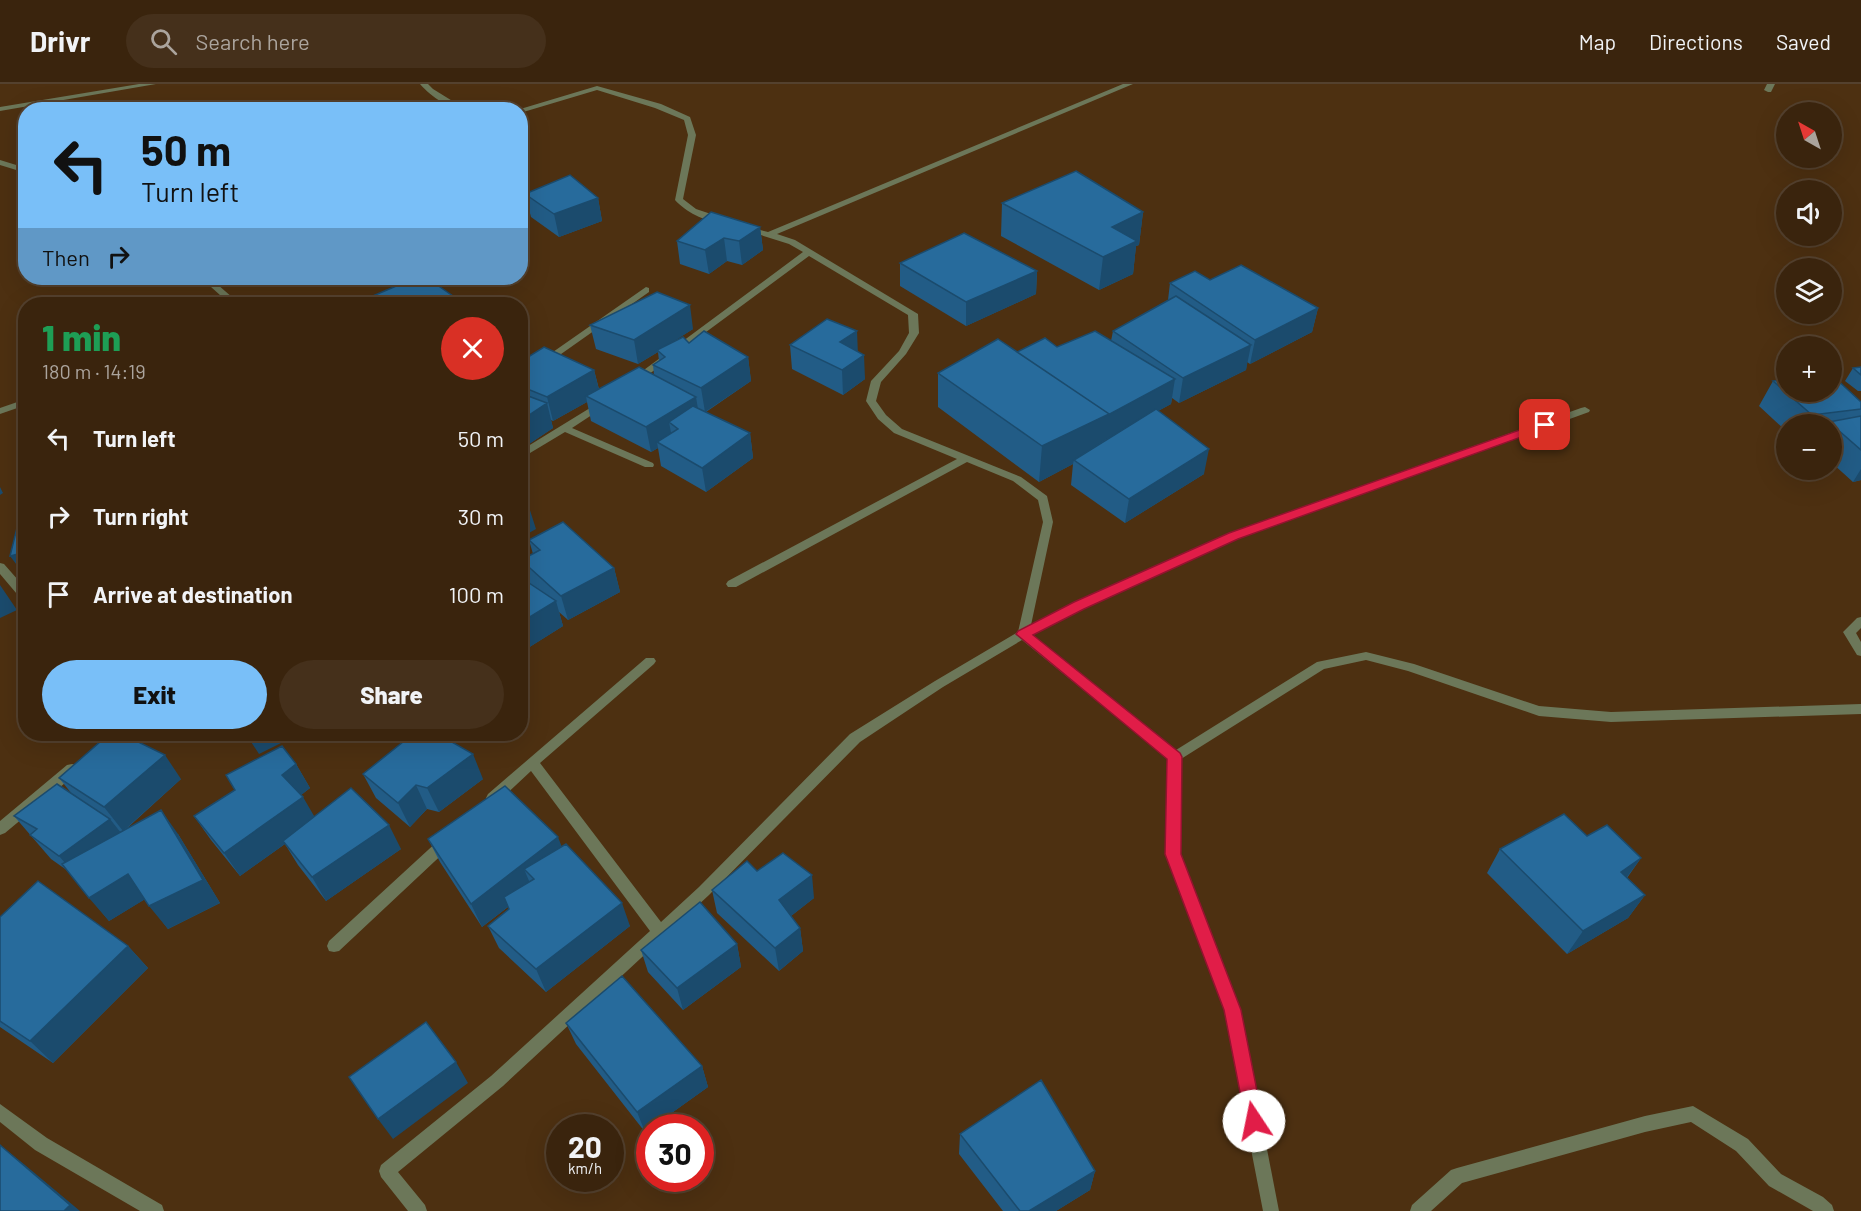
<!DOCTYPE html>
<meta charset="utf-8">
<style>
:root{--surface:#3a240d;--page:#45301b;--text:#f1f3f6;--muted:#aba49d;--line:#54412e;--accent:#79bff8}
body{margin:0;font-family:Barlow,sans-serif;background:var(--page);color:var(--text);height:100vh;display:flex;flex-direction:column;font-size:22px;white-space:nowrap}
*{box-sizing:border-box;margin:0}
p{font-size:20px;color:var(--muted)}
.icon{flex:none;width:33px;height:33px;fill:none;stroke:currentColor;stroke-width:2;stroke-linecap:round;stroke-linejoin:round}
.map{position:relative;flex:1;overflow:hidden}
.panel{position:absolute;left:18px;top:213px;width:510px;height:444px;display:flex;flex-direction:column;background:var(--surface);border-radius:24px;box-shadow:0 6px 24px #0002,0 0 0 2px var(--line)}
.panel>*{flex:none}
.banner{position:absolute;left:18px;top:18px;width:510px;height:183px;border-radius:24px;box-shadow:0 6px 24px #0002,0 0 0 2px var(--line);background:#79bff8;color:#111;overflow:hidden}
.needle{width:39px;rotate:321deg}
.buttons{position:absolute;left:1776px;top:18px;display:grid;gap:12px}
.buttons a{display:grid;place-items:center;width:66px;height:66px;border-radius:50%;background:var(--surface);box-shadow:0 6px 24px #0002,0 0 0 2px var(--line);font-size:30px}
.speed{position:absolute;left:546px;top:1030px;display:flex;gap:12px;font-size:30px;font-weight:700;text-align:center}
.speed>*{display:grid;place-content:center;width:78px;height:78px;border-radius:50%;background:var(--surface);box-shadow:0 6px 24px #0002,0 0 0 2px var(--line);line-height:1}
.speed small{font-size:15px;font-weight:400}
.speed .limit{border:9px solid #d22;background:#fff;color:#111}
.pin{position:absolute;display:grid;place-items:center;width:51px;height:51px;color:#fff;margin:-26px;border-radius:12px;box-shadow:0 3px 9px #0006}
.me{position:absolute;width:66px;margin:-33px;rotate:349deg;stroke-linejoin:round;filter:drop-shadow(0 0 4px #0008)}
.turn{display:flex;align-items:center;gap:21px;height:126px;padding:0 24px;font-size:27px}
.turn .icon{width:78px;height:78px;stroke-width:2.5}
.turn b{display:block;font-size:42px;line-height:51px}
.then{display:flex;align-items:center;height:57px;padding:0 24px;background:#0003;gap:12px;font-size:22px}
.round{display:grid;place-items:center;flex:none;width:63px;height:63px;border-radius:32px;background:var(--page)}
.overview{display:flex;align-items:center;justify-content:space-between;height:102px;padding:0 24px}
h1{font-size:36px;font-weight:800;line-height:45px;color:#1e9e55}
.button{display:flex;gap:12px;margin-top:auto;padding:12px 24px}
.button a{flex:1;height:69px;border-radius:36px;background:var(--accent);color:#111;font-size:24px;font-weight:800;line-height:69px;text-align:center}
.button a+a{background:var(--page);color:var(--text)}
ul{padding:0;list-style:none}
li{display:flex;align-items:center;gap:18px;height:78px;padding:0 24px}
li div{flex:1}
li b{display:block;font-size:22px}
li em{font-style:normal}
header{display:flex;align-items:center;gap:36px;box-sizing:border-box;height:84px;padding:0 30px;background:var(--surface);border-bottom:2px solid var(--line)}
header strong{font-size:28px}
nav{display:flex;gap:33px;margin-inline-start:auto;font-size:21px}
.search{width:420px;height:54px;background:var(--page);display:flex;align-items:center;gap:15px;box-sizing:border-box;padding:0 21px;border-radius:33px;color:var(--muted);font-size:22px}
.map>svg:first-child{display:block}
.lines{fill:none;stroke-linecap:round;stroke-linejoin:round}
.minor{fill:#6c7759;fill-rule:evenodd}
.wall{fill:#225c86}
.shaded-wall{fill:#1b4b6d}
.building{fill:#276b9c;stroke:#1b4b6d;stroke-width:1.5}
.route{fill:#e11d48;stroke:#92132f;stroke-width:1.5}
</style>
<header>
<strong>Drivr</strong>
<div class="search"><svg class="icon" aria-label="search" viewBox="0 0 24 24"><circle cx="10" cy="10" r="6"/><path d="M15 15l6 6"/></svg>Search here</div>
<nav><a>Map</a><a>Directions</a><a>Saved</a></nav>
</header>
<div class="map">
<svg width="1861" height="1127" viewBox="0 0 1861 1127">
<rect width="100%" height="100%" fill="#4d3011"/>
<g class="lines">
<!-- minor -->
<path class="minor" d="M139,0H156L0,27V23Z
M420,0H428L433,5L467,26C451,26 431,13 420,0Z
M1123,0H1133L777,150L795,156L918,230L919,249L906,270L881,298L876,317L886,331L902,345L1021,393L1047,412L1053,438L1031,541L1230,449L1581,324L1585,323L1590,326L1589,328L1238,455L1083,525L1032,551L1176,666L1317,578L1366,568L1414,580L1539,622L1611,628L1861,620V630L1611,638L1539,632L1408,587L1366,576L1324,585L1181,675L1180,770L1240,926L1279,1127H1263L1224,926L1166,770L1168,675L1022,556L943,603L860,658L709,811L503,1002L398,1088L425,1121L427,1127H408L381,1093L379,1087L381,1081L491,992L650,847L531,687L498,718L493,719L488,718L486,714L488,710L646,574H654L656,577L654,580L540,679L661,838L699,803L850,650L935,597L1018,548L1043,438L1038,416L1013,397L967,378L736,503H728L726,500L728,497L957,375L894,349L878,335L866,317L871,297L899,267L909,249L908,231L809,172L637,299H631L629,297L803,168L789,160L745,146V142L768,148Z
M1767,0H1775L1771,8H1768L1764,6Z
M597,2L661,20L690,33L696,51L683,115L696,125L723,134V138C706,139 686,128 675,116L688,51L684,36L655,24L597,6L520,29V26H517Z
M0,76L26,84V89L0,81Z
M201,194H210L240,220H230Z
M646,203L649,204V208L520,299V291Z
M26,315V321L0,330V324Z
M603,316L608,319L607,321L572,344L653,379L654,381L653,383H645L565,348L520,375V367Z
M0,479L4,480L26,505V517L22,516L0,490Z
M1861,533V544L1856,549L1861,558V572L1857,571L1843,548L1857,534Z
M72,680L77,681L79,685L77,689L5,749L0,751V737L67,681Z
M445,753L450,755L452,759L450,763L339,867L334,868L329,867L327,862L329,857L440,755Z
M0,1020L47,1054L162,1121L164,1127H140L35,1066L0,1038Z
M1693,1022L1748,1055L1781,1090L1823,1113L1832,1121L1834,1127H1813L1769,1102L1736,1067L1691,1038L1645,1048L1462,1099L1431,1127H1410L1412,1121L1451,1086L1457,1084L1645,1032Z"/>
</g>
<!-- wall -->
<path class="wall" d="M525,110L598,114L602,137L559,153L531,133Z
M1002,119L1143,128L1139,161L1136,162L1133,190L1099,206L1001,152Z
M760,143L763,166L742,181L727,177L709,190L680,180L677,157Z
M900,179L1037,187L1036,210L966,242L900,202Z
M1210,196L1318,224L1312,248L1250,280L1247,278L1246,286L1179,319L1172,314L1171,320L1158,327L1204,390L1125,439L1071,401L1073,380L1039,398L938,323V289L1017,268L1111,257L1113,247L1168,216L1170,199Z
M590,241L693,245L672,258L689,259L748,273L751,297L706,328L750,349L753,374L706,408L661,382L658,364L651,368L591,337L587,318L553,337L551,336L553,344L520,366V278L594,286L599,305L654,291L653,281L659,277L658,268L638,280L596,265Z
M790,261L858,268L865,295L843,311L792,285Z
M1861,283V307H1858L1845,297L1853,284Z
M1773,297L1861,318V396L1853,398L1832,379V340H1786V347L1759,322Z
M529,456L614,484L620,508L568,536L559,528L563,542L520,569V493L527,498L521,476L533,470Z
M296,680L310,704L301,711L314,733L401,765L326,817L298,781L285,760L240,792L211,756L194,732Z
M363,690L483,695L439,728L427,725L410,743L376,714Z
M59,694L181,695L125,746L178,750L220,819L168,845L145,815L109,837L68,787L51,775L14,732L72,710Z
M1587,752L1641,774L1627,794L1645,811L1628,834L1567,870L1487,789L1500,765Z
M428,755L562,763L630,842L546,908L499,864L488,842L509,825L508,823L482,843L440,778Z
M757,787L814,814L791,832L800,844L803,867L779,887L717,829L712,806Z
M0,833L128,862L148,884L53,979L0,943Z
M737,860L741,883L683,926L648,888L641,866Z
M566,939L702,982L708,1003L645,1048L576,960Z
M960,1050L1095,1087L1090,1106L1056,1127H1003L959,1070Z"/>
<!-- shaded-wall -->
<path class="shaded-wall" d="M598,114L602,137L559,153L554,130Z
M1143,128L1139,161L1136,162L1133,190L1099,206L1103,173L1112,143Z
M760,143L763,166L742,181L739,157Z
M724,154L727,177L709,190L705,166Z
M1037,187L1036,210L966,242V218Z
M690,221L693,245L659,267L657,266L658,268L638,280L634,256Z
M1318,224L1312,248L1250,280L1255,256Z
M857,247L858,271L840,258Z
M1251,261L1246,286L1179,319L1183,294Z
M864,271L865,295L843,311L842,286Z
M748,273L751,297L705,328L701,304Z
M594,286L600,310L586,312L587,318L553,337L547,313Z
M1175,295L1171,320L1105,356L1074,376L1073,380L1039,398L1042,362Z
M696,313L700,337L678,345L669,338L672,354L657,358L658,364L651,368L646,343Z
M547,319L553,344L520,366V337Z
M750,349L753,374L706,408L702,384Z
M1209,365L1204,390L1125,439L1129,415Z
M1861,385V396L1853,398Z
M0,403L3,409L0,411Z
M528,420L536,445L520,454V425Z
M26,468V493L10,472Z
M614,484L620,508L568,536L561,512Z
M0,501L17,526L0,534Z
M556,517L563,542L520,569V539Z
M246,650H299L259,670Z
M473,670L483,695L439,728L427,704Z
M165,671L181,695L123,747L104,723Z
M296,680L310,704L296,715L282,691Z
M416,701L427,725L410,743L398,719Z
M303,713L317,737L240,792L224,769Z
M161,726L178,750L220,819L168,845L149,822Z
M110,735L129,759L79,795L59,772Z
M389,741L401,765L326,817L312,793Z
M558,753L567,776L534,795L524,785L532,804L482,843L471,820Z
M1641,774L1624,797L1621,788Z
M128,790L147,814L109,837L89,814Z
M812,791L814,814L782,839L779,816Z
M1645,811L1628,834L1567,870L1583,847Z
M622,819L630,842L546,908L536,885Z
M800,844L803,867L779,887L775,864Z
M737,860L741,883L683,926L677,904Z
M128,862L148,884L53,979L30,957Z
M456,978L468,999L393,1055L378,1035Z
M702,982L708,1003L645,1048L637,1028Z
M0,1061L25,1081L80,1127H64Z
M1095,1087L1090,1106L1056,1127H1029Z"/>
<!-- building -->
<path class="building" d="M1076,87L1143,128L1112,143L1137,157L1103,173L1002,119Z
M570,91L598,114L554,130L525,110Z
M711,128L760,143L739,157L724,154L705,166L677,157Z
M964,149L1037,187L966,218L900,179Z
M1241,181L1318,224L1255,256L1170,199L1195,187L1210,196Z
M415,194H427L463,219L460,220H354Z
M657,208L690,221L634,256L590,241Z
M1176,212L1251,261L1183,294L1113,247Z
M827,235L857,247L840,258L864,271L842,286L790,261Z
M704,247L748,273L701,304L653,281L665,273L657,266L683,253L689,259Z
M1095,247L1175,295L1108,331L1109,330L1017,268L1045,254L1057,263Z
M998,255L1109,330L1042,362L938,289Z
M544,263L594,286L547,313L520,302V278Z
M639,283L696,313L646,343L586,312Z
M1861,283V291L1853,284Z
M1832,291L1861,318V325L1812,331L1773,297L1786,295V308H1832Z
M520,309L547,319L520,337Z
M693,322L750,349L702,384L657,358L678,345L669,338Z
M1156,325L1209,365L1129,415L1074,376Z
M1861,332V366L1829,338Z
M26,408V468L10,472Z
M520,414L528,420L520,425Z
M563,438L614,484L561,512L521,476L540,466L529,456Z
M520,493L556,517L520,539Z
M109,650H122L165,671L104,723L59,694Z
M413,650H438L473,670L427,704L416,701L398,719L363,690Z
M282,662L296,680L282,691L303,713L224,769L194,732L235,706L226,691Z
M57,700L110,735L59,772L30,751L37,745L14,732Z
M505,702L558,753L471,820L428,755Z
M351,704L389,741L312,793L283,757Z
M161,726L203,796L149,822L128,790L89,814L62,780Z
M1564,730L1587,752L1607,741L1641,774L1621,788L1645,811L1583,847L1500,765Z
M566,760L622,819L536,885L488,842L509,825L504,813L534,795L524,785Z
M783,769L812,791L779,816L800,844L775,864L712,806L747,777L757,787Z
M38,797L128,862L30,957L0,937V833Z
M700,818L737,860L677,904L641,866Z
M622,892L702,982L637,1028L566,939Z
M426,938L456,978L378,1035L349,993Z
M1041,996L1095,1087L1029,1127H1020L960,1050Z
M0,1061L70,1121L64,1127H0Z"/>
<!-- route -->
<path class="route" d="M1545,337L1549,338V343L1238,455L1084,525L1033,551L1180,669L1182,673L1181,770L1241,926L1263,1037L1260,1044L1254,1046L1247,1044L1224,926L1165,770L1167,675L1016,550L1018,547L1074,518L1229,449Z"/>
</svg>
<div class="buttons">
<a><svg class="needle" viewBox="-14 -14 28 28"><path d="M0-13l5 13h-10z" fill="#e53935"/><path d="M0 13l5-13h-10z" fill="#aba49d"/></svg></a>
<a><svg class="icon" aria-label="sound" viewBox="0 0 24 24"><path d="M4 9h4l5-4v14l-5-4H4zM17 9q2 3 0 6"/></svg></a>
<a><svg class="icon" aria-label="layers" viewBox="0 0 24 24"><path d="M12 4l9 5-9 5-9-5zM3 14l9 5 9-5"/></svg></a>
<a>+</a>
<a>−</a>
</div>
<div class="speed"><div>20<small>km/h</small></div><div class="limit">30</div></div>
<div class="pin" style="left:1545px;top:341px;background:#d93025"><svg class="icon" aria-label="arrive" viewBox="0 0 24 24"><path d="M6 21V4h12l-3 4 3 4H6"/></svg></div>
<svg class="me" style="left:1254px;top:1037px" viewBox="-20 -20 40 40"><circle r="19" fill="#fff"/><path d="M0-13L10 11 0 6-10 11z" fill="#e11d48"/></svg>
<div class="banner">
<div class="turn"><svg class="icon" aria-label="left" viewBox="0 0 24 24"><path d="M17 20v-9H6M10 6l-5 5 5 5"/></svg><div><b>50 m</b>Turn left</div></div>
<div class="then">Then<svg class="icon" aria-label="right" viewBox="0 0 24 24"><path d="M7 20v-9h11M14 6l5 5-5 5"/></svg></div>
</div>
<section class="panel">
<div class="overview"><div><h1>1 min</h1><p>180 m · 14:19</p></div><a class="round" style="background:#d93025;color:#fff"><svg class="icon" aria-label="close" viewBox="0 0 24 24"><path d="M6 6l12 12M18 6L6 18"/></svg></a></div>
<ul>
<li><svg class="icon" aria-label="left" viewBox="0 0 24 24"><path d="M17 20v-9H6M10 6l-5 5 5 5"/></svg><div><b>Turn left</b></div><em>50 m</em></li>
<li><svg class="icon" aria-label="right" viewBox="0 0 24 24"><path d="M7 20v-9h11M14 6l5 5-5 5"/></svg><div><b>Turn right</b></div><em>30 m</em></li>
<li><svg class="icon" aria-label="arrive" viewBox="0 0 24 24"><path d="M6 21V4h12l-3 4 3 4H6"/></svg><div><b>Arrive at destination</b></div><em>100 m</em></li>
</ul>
<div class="button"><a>Exit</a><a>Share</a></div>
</section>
</div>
